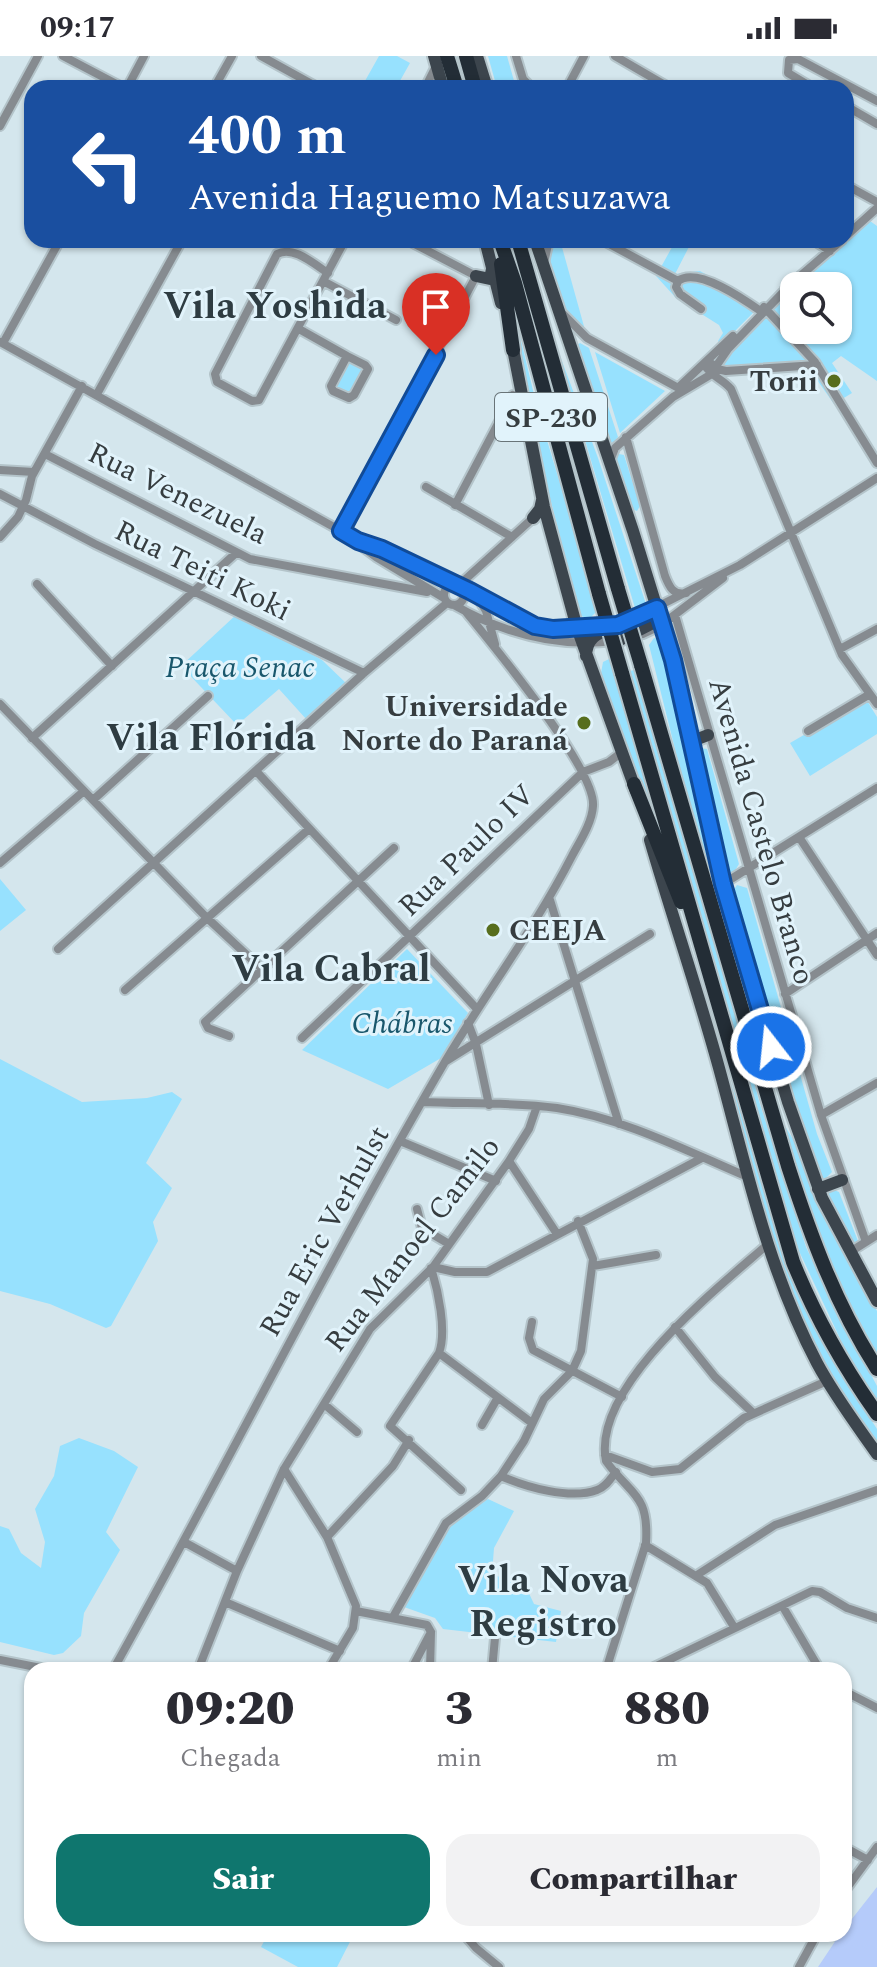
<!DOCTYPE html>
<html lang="pt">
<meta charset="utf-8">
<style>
:root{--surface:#fff;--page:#f2f2f3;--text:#2b2b33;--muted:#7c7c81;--accent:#0f766e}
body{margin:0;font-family:Spectral,serif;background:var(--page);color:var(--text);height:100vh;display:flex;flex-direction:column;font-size:30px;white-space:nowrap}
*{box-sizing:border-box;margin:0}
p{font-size:26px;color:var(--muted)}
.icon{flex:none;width:44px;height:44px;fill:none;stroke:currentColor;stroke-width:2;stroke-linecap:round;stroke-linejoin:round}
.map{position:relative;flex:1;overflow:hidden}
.panel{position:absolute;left:24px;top:1606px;width:828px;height:280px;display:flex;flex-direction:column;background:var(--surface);border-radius:24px;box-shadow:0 2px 6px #0004}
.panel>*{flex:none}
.guide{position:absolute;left:24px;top:24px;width:830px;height:168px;border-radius:24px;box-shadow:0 2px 6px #0004;background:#1a4fa0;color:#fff;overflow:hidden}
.fabs{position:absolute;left:780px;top:216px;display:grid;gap:16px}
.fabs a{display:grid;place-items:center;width:72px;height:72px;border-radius:16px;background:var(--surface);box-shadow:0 2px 6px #0004;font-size:40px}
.pin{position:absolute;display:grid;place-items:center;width:68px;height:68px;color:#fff;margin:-82px -34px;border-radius:50% 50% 50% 0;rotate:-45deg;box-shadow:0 0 8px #0007}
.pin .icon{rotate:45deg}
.me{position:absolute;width:88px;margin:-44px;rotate:344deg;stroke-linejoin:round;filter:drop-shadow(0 0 6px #0008)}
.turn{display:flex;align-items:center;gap:28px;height:168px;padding:0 32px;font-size:36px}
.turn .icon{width:104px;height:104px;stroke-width:2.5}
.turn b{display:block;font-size:56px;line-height:68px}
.eta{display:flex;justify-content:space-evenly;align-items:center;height:136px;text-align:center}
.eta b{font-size:48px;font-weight:800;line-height:56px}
.button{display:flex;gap:16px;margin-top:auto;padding:16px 32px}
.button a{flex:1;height:92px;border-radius:24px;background:var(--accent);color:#fff;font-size:32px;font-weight:800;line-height:92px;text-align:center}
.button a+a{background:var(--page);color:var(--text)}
.status{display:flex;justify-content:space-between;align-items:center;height:56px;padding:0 40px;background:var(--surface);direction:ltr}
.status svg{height:22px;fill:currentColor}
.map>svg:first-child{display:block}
.green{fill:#97e1fe}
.water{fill:#b5cbfa}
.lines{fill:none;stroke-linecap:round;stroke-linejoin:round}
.street-casing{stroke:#b4c4ca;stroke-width:12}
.primary-casing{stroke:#b4c4ca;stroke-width:16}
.highway-casing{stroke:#b4c4ca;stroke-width:18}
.street{stroke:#868b90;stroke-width:8}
.primary{stroke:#3c454d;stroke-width:12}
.highway{stroke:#232d36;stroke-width:14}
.highway-bridge-casing{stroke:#b4c4ca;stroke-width:18;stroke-linecap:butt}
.highway-bridge{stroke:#232d36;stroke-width:14}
.route-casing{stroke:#114b97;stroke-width:20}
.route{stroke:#1a73e8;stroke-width:14}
.poi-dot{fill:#576e1e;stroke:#e1f3fb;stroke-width:3}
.labels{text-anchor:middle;stroke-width:6;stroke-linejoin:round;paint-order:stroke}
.shield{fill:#e1f3fb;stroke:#697478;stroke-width:2}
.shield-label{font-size:28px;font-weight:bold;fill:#363d40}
.poi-label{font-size:30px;font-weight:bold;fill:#363d40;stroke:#e1f3fb;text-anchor:end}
.street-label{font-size:30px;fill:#363d40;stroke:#e1f3fb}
.park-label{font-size:30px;font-style:italic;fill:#19576c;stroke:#e1f3fb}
.district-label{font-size:38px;font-weight:bold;fill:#2e3c42;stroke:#e1f3fb}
</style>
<div class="status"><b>09:17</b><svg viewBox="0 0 49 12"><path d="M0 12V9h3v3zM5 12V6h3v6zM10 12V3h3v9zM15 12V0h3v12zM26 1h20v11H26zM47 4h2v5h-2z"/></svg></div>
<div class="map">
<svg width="877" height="1911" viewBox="0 0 877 1911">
<rect width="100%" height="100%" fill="#d4e6ed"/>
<!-- green -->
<path class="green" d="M379,0H397L410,7L396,32H361Z
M488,0H507L516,32H497Z
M870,165L877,170V325L841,300L832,307L852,337L834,348L803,304L720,311L730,292L755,267L765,262L774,248L792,232L794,234V274H838V230H798Z
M555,184H560L585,274C558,252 540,217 555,184Z
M676,184L692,185L675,218L700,215L761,249L721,289L718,285L723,277L719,269L676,242L656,220Z
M512,247L537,351L598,554L589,563L581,560L527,354Z
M580,287L589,292L618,381L614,386L609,387L575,290Z
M595,296L665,335L620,377Z
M559,297L598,402L646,548L641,553L635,552Z
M348,303L364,313V317L349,339L335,331Z
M619,398L624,399L640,450L637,455L632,453L615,402Z
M238,557L322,604L347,628L307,664L279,633L237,669L181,610Z
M654,582L660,583L725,867L682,721L649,589Z
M613,601L666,787L651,761L601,617L603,606Z
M638,613L663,710L725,914L759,1045L806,1191L827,1236L877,1330V1349L843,1289L799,1195L753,1048L718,915L657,714L630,615Z
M866,643L877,661V678L810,720L790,687Z
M701,692L707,693L739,808L733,818L726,817L697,696Z
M0,823L26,854L0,875Z
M737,829L747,832L817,1078L832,1116L825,1123L817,1121L802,1079L731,838Z
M407,893L468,957L441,1002L388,1033L302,994Z
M0,1003L82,1046L147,1042L172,1036L182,1043L146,1107L172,1132L153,1166L158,1185L111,1270L106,1272L50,1248L0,1235Z
M731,1025L787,1206L853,1336L877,1373V1387C856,1355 832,1323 814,1289C772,1206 753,1115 731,1025Z
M780,1062L793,1083L826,1166L877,1255V1298L830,1210Z
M834,1134L839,1136L858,1185L853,1189L826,1140L830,1135Z
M79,1382L114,1395L138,1411L106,1476L120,1494L84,1557L81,1580L63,1597L54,1599L0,1586V1470L9,1473L21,1497L41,1512L45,1486L35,1453L54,1420L60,1390Z
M488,1443L514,1455L494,1492L492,1518L526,1531L534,1548L561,1555L556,1586L443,1573L435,1562L404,1551L449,1470Z
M268,1878H354L337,1911H298L261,1891Z"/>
<!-- water -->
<path class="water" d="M877,1831V1911H818L840,1878H844V1873Z"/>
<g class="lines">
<!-- street casing -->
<g class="street-casing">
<path id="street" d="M63,0L124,32
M261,0L319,32
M516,0L523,23L532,32
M615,0L670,32
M127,32L144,0
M214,32L232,0
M425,32L436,10
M567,32L584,0
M813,32L788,17L789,4L798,3L877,45
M846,50L877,68
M0,70L38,0
M846,129L877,146
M846,180L877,152
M602,184L678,225
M813,184L830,195
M544,207L549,184
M328,217C314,208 293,189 277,198L215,318L217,326L252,345L259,344L345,184
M323,225L396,264
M678,225C697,210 745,244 762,256
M678,225L676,231L680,238L701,253
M785,233L842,184
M764,251L815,306L877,407
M563,258L587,282L682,334
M299,273L347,300
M0,286L341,475L376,501L444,542
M3,287L60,184
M347,300L365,309L368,313L354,339L349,342L333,335L331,330Z
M704,308C710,320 723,323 731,333L842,599L877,648
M712,308L717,313L726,315L817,309
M679,331L733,280
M97,338L182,184
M626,381L665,520C669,530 673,540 686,537
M45,398L250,503L427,536
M610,405L615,392L673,341L710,319L728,293L789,230
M0,414L34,416
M426,431L512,481
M0,438L95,488L364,617
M455,449L513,339
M341,475L476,220L407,184
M0,481L18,461L26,444L32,420L82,330
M360,486L382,493L454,529
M37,528L112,610
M444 539a10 10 0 1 1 20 0a10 10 0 1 1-20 0Z
M458,530L533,462
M462,533L540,571L553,573L608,570
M478,542L486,555L495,588
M454,549C503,577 557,592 614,585
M675,559L821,1059L866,1186
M625,567L740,509L877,422
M643,578L660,570L723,522
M840,593L877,573
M0,648L206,861L262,913
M808,675L870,638
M32,682L236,497
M256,715L477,953
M93,744L208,640
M799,781L877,899
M0,807L84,735
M723,828L877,732
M550,844L619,1068
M58,893L364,617L447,547
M125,934L309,773
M785,938L877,877
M468,967L476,988L489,1049
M229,980L208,972L205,966L394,792
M302,982L583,716L609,706L622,696
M446,1005L650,878
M422,1046C467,1048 513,1046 557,1052C623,1062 687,1095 748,1121
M821,1059L877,1027
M400,1085L496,1125
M509,1105L557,1178
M417,1153L422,1172L449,1188
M850,1196L877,1179
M593,1210L656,1199
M433,1211L455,1216H487L702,1102
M431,1212C438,1234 447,1275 439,1297L532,1367
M532,1266L529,1282L533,1294L622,1341
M675,1271L715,1321L753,1357
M439,1297L390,1370L461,1434
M324,1348L357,1376
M482,1369L497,1343
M605,1399L652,1416L680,1413L744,1362L827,1325
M284,1413L327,1481L356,1550L353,1572L328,1614
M501,1420C526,1431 570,1444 597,1434C606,1431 610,1423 616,1416
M327,1481L393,1410L409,1384
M184,1486L237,1515
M645,1489L707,1527L734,1571
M697,1519L775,1469L877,1434
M225,1546L340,1595
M783,1551L820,1614
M356,1555L427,1569L431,1576L430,1614
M393,1561L446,1467L482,1440L501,1420L524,1385L544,1343L572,1315L581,1295L593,1203L578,1165
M0,1604L51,1614
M113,1614C226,1412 329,1204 446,1004C487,935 535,872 572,800C580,785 592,767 593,750C596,713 492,588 466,556
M198,1614L237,1515L284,1413L370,1273L433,1211L509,1105L529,1073L537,1050
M411,1614L431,1576
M492,1614L495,1582
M606,1614L646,1487C649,1437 631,1440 606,1405C591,1331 718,1232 768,1188
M648,1614L812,1535L820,1536L847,1552L877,1562
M844,1635L877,1652
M844,1791L868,1804
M844,1836L877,1791
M464,1878L476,1892L499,1911
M799,1911L817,1878"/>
</g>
<!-- primary casing -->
<g class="primary-casing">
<path id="primary" d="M434,0L443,32
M477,0L487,32
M485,184L501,247
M535,184L633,475L673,604L723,828L788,1046L822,1142L877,1245
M476,220L490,223L492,213
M512,288L544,451L577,572L636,735
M533,462L540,453L542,444
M618,585L653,567L658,556
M586,600C587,578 601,577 618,569
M690,686L708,679
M650,784C672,860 698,935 719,1012C746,1111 768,1214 817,1307C834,1339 856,1368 877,1398
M818,1133L842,1124"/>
</g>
<!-- highway casing -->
<g class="highway-casing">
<path id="highway" d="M447,0L457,32
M466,0L475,32
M500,184L515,227L599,538
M518,184L618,533
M501,208L513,294
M641,609L788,1110C811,1181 836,1249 877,1313
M622,617L793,1206C815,1260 843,1310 877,1358
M634,728L681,846"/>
</g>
<!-- street -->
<use href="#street" class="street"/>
<!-- primary -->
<use href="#primary" class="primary"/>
<!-- highway -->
<use href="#highway" class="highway"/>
<!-- highway-bridge casing -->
<g class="highway-bridge-casing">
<path id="highway-bridge" d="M618,533L641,609
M599,538L622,617"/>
</g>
<!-- highway-bridge -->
<use href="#highway-bridge" class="highway-bridge"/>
</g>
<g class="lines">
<!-- route casing -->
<g class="route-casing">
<path id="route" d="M436,299L341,475L358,485L382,493L470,535L535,570L553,573L618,569L657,552L673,604L723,828L771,991"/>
</g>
<!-- route -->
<use href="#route" class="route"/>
</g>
<!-- markers -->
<g class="poi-dot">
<circle cx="834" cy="325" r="8"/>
<circle cx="584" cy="667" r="8"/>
<circle cx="493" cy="874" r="8"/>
</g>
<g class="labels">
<!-- shield labels -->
<rect class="shield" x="495" y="337" width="112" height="48" rx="6"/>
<g class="shield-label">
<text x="551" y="371">SP-230</text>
</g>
<!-- poi labels -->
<g class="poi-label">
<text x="818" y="335">Torii</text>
<text x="568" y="660">Universidade<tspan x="568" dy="34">Norte do Paraná</tspan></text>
<text x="509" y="884" text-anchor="start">CEEJA</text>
</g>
<!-- street labels -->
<g class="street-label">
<text transform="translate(178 437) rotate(26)" y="10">Rua Venezuela</text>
<text transform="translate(203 514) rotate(26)" y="10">Rua Teiti Koki</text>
<text transform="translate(762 775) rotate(74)" y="10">Avenida Castelo Branco</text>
<text transform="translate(466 794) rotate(-44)" y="10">Rua Paulo IV</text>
<text transform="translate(324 1175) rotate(-61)" y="10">Rua Eric Verhulst</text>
<text transform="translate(412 1188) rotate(-52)" y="10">Rua Manoel Camilo</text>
</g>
<!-- park labels -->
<g class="park-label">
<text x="240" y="621">Praça Senac</text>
<text x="402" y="977">Chábras</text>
</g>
<!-- district labels -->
<g class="district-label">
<text x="275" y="262">Vila Yoshida</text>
<text x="211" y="694">Vila Flórida</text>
<text x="331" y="925">Vila Cabral</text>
<text x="543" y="1536">Vila Nova<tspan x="543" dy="44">Registro</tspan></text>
</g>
</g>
</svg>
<div class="fabs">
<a><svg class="icon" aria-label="search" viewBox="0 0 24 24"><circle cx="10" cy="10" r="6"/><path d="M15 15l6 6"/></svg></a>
</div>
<div class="pin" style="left:436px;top:299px;background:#d93025"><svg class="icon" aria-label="arrive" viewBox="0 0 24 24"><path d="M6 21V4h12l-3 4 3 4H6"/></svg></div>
<svg class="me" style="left:771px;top:991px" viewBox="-20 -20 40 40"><circle r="17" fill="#1a73e8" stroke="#fff" stroke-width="3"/><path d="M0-11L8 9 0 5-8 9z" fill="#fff"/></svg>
<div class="guide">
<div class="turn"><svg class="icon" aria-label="left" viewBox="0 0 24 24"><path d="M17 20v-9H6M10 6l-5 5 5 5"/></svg><div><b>400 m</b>Avenida Haguemo Matsuzawa</div></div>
</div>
<section class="panel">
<div class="eta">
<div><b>09:20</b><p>Chegada</p></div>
<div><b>3</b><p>min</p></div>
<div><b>880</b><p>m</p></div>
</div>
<div class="button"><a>Sair</a><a>Compartilhar</a></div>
</section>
</div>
